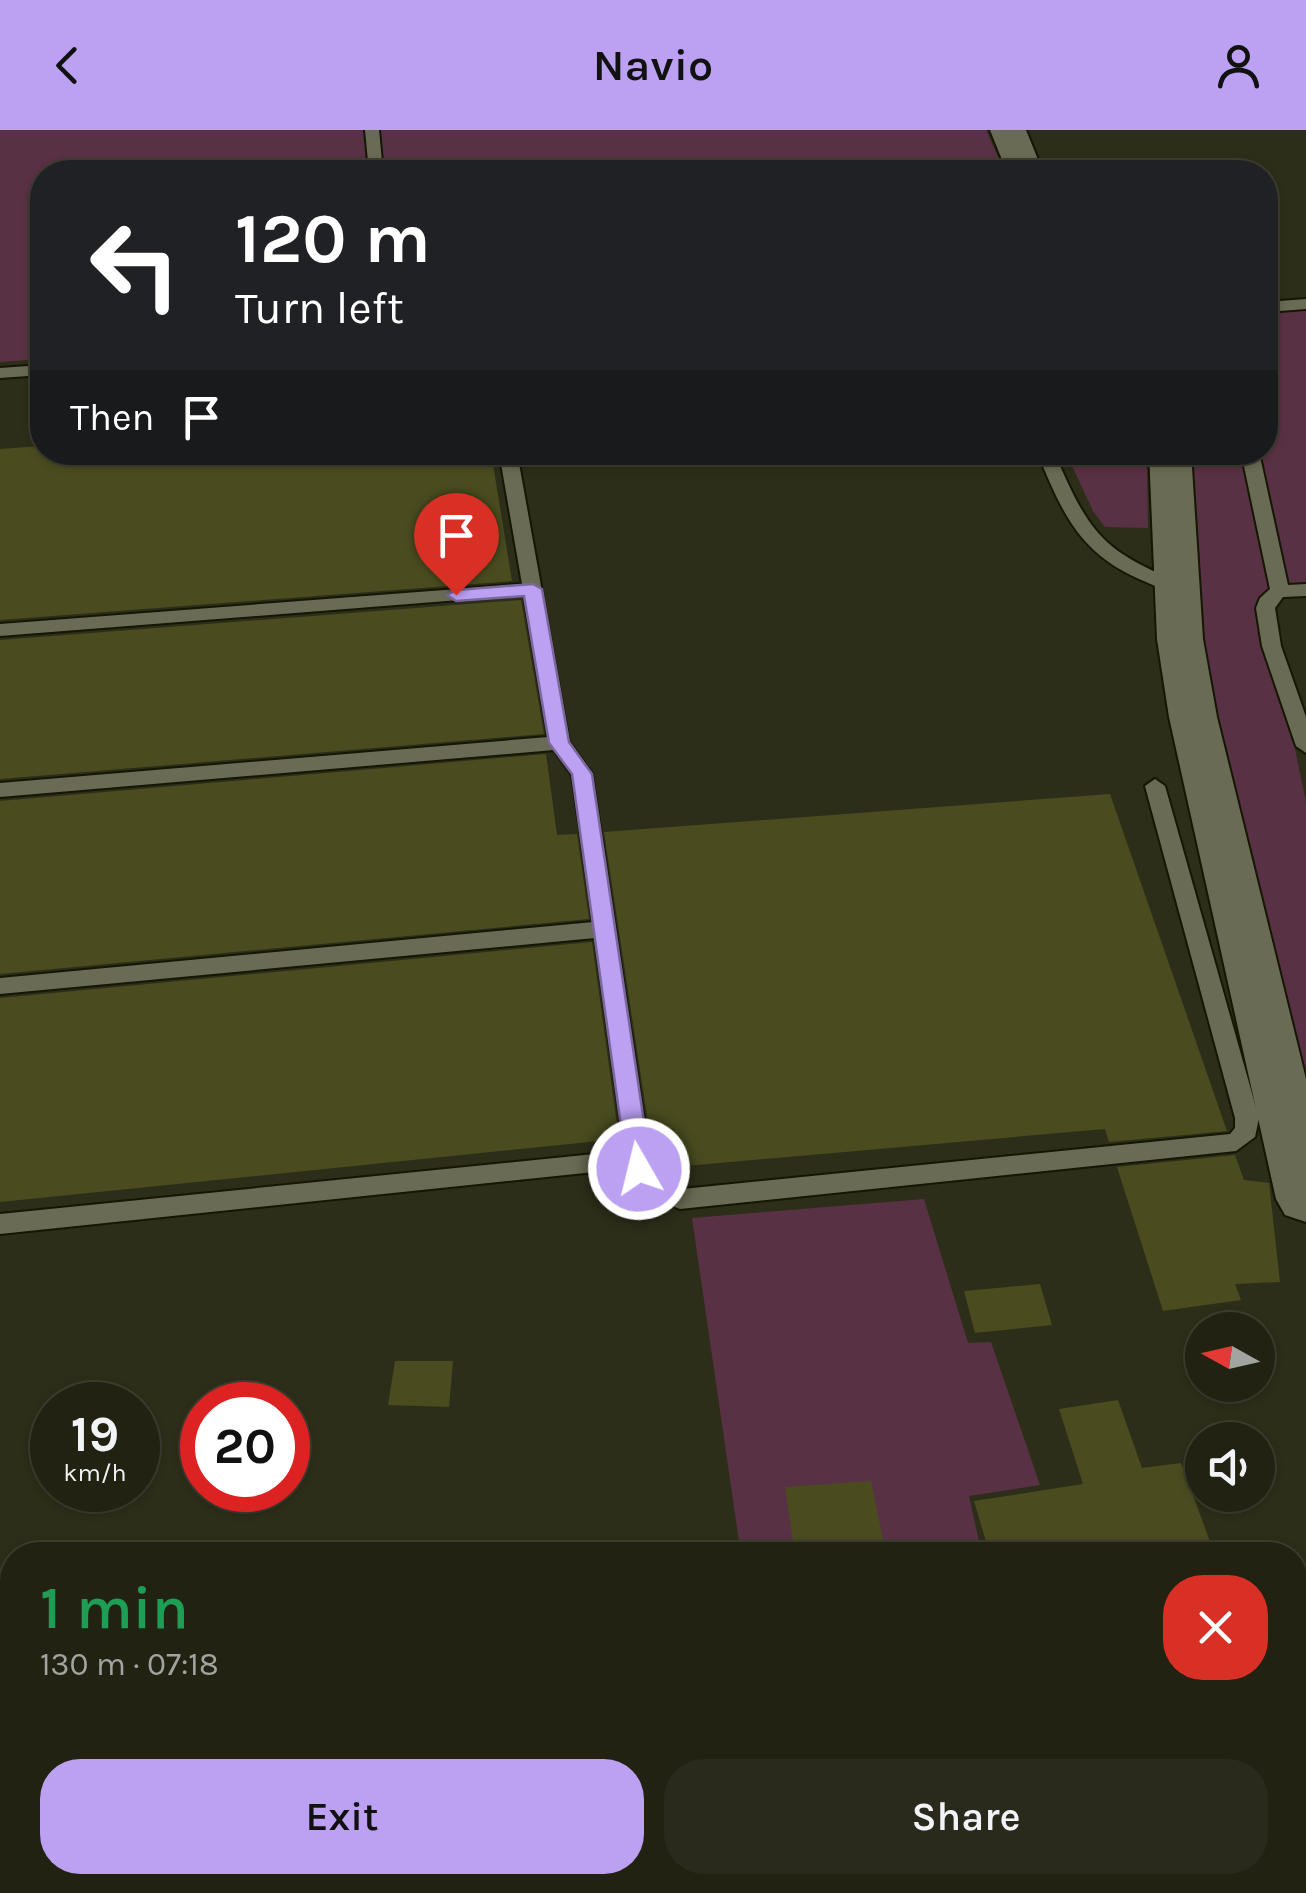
<!DOCTYPE html>
<meta charset="utf-8">
<style>
:root{--surface:#222213;--page:#2a2a1c;--text:#f1f3f6;--muted:#a2a4a0;--line:#3f3f33;--accent:#bca0f2}
body{margin:0;font-family:Karla,sans-serif;background:var(--page);color:var(--text);height:100vh;display:flex;flex-direction:column;font-size:38px;white-space:nowrap}
*{box-sizing:border-box;margin:0}
p{font-size:32px;color:var(--muted)}
.icon{flex:none;width:55px;height:55px;fill:none;stroke:currentColor;stroke-width:2;stroke-linecap:round;stroke-linejoin:round}
.map{position:relative;flex:1;overflow:hidden}
.panel{position:absolute;left:0px;top:1412px;width:1308px;height:352px;display:flex;flex-direction:column;background:var(--surface);border-radius:40px 40px 0 0;box-shadow:0 2px 8px #0004,0 0 0 2px var(--line)}
.panel>*{flex:none}
.top-card{position:absolute;left:30px;top:30px;width:1248px;height:305px;border-radius:40px;box-shadow:0 2px 8px #0004,0 0 0 2px var(--line);background:#202124;color:#fff;overflow:hidden}
.needle{width:65px;rotate:278deg}
.controls{position:absolute;left:1185px;top:1182px;display:grid;gap:20px}
.controls a{display:grid;place-items:center;width:90px;height:90px;border-radius:50%;background:var(--surface);box-shadow:0 2px 8px #0004,0 0 0 2px var(--line);font-size:50px}
.speed{position:absolute;left:30px;top:1252px;display:flex;gap:20px;font-size:50px;font-weight:700;text-align:center}
.speed>*{display:grid;place-content:center;width:130px;height:130px;border-radius:50%;background:var(--surface);box-shadow:0 2px 8px #0004,0 0 0 2px var(--line);line-height:1}
.speed small{font-size:25px;font-weight:400}
.speed .limit{border:15px solid #d22;background:#fff;color:#111}
.pin{position:absolute;display:grid;place-items:center;width:85px;height:85px;color:#fff;margin:-102px -42px;border-radius:50% 50% 50% 0;rotate:-45deg;box-shadow:0 0 10px #0007}
.pin .icon{rotate:45deg}
.me{position:absolute;width:110px;margin:-55px;rotate:352deg;stroke-linejoin:round;filter:drop-shadow(0 0 8px #0008)}
.turn{display:flex;align-items:center;gap:35px;height:210px;padding:0 40px;font-size:45px}
.turn .icon{width:130px;height:130px;stroke-width:2.5}
.turn b{display:block;font-size:70px;line-height:85px}
.then{display:flex;align-items:center;height:95px;padding:0 40px;background:#0003;gap:20px;font-size:38px}
.round{display:grid;place-items:center;flex:none;width:105px;height:105px;border-radius:40px;background:var(--page)}
.headline{display:flex;align-items:center;justify-content:space-between;height:170px;padding:0 40px}
h1{font-size:60px;font-weight:600;line-height:75px;color:#1e9e55}
.action{display:flex;gap:20px;margin-top:auto;padding:20px 40px}
.action a{flex:1;height:115px;border-radius:40px;background:var(--accent);color:#111;font-size:40px;font-weight:600;line-height:115px;text-align:center}
.action a+a{background:var(--page);color:var(--text)}
header{display:flex;justify-content:space-between;align-items:center;height:130px;padding:0 40px;background:var(--accent);color:#111;font-size:45px;font-weight:600}
.map>svg:first-child{display:block}
.green{fill:#593144}
.building{fill:#4a4c1f}
.lines{fill:none;stroke-linecap:round;stroke-linejoin:round}
.service-casing{stroke:#151603;stroke-width:4}
.tertiary-casing{stroke:#151603;stroke-width:4}
.service{fill:#696b54;fill-rule:evenodd}
.tertiary{fill:#696b54;fill-rule:evenodd}
.route{fill:#bca0f2;stroke:#7a689d;stroke-width:2.5}
</style>
<header><svg class="icon" aria-label="back" viewBox="0 0 24 24"><path d="M15 5l-7 7 7 7"/></svg>Navio<svg class="icon" aria-label="person" viewBox="0 0 24 24"><circle cx="12" cy="8" r="4"/><path d="M4 21q1-7 8-7t8 7"/></svg></header>
<div class="map">
<svg width="1306" height="1763" viewBox="0 0 1306 1763">
<rect width="100%" height="100%" fill="#2d2e19"/>
<!-- green -->
<path class="green" d="M0,0H986L1005,42H42V229L0,232Z
M1306,171V462L1278,464L1266,508L1275,559L1291,600L1306,672V945L1234,664L1201,504L1189,323L1265,322V174Z
M1066,323H1142L1147,339L1148,398L1105,397L1093,381Z
M924,1069L968,1213L991,1212L1040,1355L969,1366L982,1425H741L692,1088Z"/>
<!-- building -->
<path class="building" d="M42,316V322H491L512,451L0,490V319Z
M521,470L544,604L0,649V510Z
M546,624L557,705L577,704L589,789L0,844V671Z
M1110,664L1227,1001L1109,1012L1105,999L674,1037L668,1004L650,1006L604,702Z
M592,812L619,1009L0,1072V868Z
M1235,1025L1244,1050L1269,1053L1280,1152L1235,1154L1241,1170L1163,1181L1117,1037Z
M1040,1154L1052,1195L975,1203L964,1161Z
M395,1231H453L449,1277L388,1275Z
M1118,1270L1142,1338L1181,1333L1215,1425H990L974,1371L1083,1354L1059,1279Z
M871,1351L886,1425H795L785,1357Z"/>
<g class="lines">
<!-- service casing -->
<g class="service-casing">
<path id="service" d="M365,0H379L383,42H369Z
M1306,169V179L1265,182V172Z
M42,235V245L0,248V238Z
M499,322H517L569,612L592,644L651,1037L682,1059L1230,1004L1235,998V988L1145,656L1155,649L1165,656L1259,988L1255,1007L1236,1021L680,1079C655,1070 639,1046 614,1040L0,1104V1084L614,1022L625,1024L595,808L0,864V848L593,792L572,645L554,620L0,667V653L548,607L524,465L0,506V494L522,454Z
M1037,322H1054C1089,403 1101,421 1184,454V462C1170,464 1158,457 1146,452C1080,425 1063,385 1037,322Z
M1241,322H1259L1288,455L1306,454V466L1283,467L1275,478L1281,516L1306,587V623L1296,616L1262,516L1256,478L1260,468L1270,459Z"/>
</g>
<!-- tertiary casing -->
<g class="tertiary-casing">
<path id="tertiary" d="M990,0H1026L1043,42H1007Z
M1149,322H1191L1203,509L1217,587L1306,949V1092L1285,1085L1276,1069L1169,587L1157,509Z"/>
</g>
<!-- service -->
<use href="#service" class="service"/>
<!-- tertiary -->
<use href="#tertiary" class="tertiary"/>
</g>
<!-- route -->
<path class="route" d="M533,454L542,459L569,612L592,644L651,1039L647,1045H630L627,1039L572,644L549,613L524,466L456,471L447,465L456,460Z"/>
</svg>
<div class="controls">
<a><svg class="needle" viewBox="-14 -14 28 28"><path d="M0-13l5 13h-10z" fill="#e53935"/><path d="M0 13l5-13h-10z" fill="#a2a4a0"/></svg></a>
<a><svg class="icon" aria-label="sound" viewBox="0 0 24 24"><path d="M4 9h4l5-4v14l-5-4H4zM17 9q2 3 0 6"/></svg></a>
</div>
<div class="speed"><div>19<small>km/h</small></div><div class="limit">20</div></div>
<div class="pin" style="left:456px;top:465px;background:#d93025"><svg class="icon" aria-label="arrive" viewBox="0 0 24 24"><path d="M6 21V4h12l-3 4 3 4H6"/></svg></div>
<svg class="me" style="left:639px;top:1039px" viewBox="-20 -20 40 40"><circle r="17" fill="#bca0f2" stroke="#fff" stroke-width="3"/><path d="M0-11L8 9 0 5-8 9z" fill="#fff"/></svg>
<div class="top-card">
<div class="turn"><svg class="icon" aria-label="left" viewBox="0 0 24 24"><path d="M17 20v-9H6M10 6l-5 5 5 5"/></svg><div><b>120 m</b>Turn left</div></div>
<div class="then">Then<svg class="icon" aria-label="arrive" viewBox="0 0 24 24"><path d="M6 21V4h12l-3 4 3 4H6"/></svg></div>
</div>
<section class="panel">
<div class="headline"><div><h1>1 min</h1><p>130 m · 07:18</p></div><a class="round" style="background:#d93025;color:#fff"><svg class="icon" aria-label="close" viewBox="0 0 24 24"><path d="M6 6l12 12M18 6L6 18"/></svg></a></div>
<div class="action"><a>Exit</a><a>Share</a></div>
</section>
</div>
